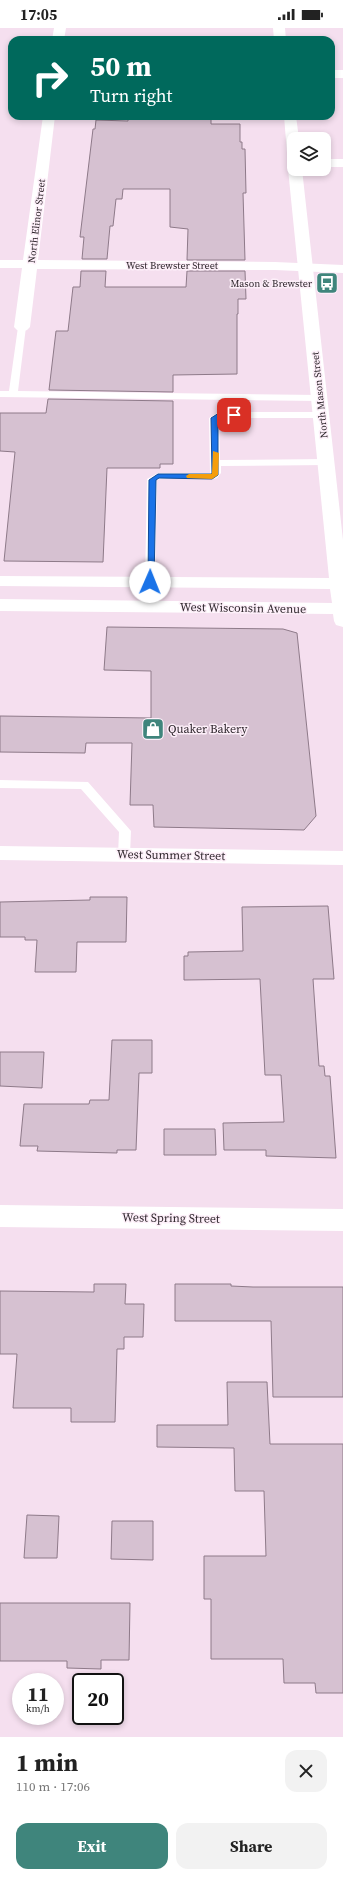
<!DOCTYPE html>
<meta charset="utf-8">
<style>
:root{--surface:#fff;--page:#f2f2f2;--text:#222;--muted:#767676;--accent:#3f857c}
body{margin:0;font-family:"Source Serif 4",serif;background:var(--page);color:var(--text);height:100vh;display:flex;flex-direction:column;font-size:15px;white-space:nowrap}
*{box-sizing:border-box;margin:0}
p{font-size:13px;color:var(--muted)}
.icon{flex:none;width:22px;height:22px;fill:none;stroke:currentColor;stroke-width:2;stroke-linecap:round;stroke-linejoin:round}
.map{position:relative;height:1709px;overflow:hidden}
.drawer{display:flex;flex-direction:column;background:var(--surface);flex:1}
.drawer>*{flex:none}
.hud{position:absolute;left:8px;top:8px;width:327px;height:84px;border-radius:12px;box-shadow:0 2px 6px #0003;background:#00695c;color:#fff;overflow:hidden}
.tools{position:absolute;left:287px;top:104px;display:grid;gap:8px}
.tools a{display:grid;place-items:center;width:44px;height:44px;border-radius:8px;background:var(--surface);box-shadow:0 2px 6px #0003;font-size:20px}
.speed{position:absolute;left:12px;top:1645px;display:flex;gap:8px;font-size:20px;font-weight:700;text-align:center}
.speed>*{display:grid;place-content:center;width:52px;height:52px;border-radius:50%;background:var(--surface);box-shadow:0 2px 6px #0003;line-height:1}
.speed small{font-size:10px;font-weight:400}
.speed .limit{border:2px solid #111;border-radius:6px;background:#fff;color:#111}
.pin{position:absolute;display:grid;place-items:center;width:34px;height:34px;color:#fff;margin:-17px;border-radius:8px;box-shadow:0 2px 6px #0006}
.me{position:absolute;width:44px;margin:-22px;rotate:1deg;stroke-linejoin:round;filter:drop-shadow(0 0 3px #0008)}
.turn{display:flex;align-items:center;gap:14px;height:84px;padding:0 16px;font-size:18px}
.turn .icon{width:52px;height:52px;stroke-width:2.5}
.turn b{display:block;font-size:28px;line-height:34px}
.round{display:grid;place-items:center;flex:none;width:42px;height:42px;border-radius:12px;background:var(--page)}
.head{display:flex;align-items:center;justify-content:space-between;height:68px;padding:0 16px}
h1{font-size:24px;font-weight:700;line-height:30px}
.primary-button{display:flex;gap:8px;margin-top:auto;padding:8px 16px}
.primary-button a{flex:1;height:46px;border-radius:12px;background:var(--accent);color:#fff;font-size:16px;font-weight:700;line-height:46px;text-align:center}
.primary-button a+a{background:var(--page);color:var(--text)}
.status{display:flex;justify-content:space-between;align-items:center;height:28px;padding:0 20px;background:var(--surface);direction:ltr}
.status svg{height:11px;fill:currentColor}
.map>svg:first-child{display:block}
.building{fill:#d6c1d1;stroke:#8e7a89}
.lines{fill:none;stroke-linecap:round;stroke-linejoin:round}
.service{fill:#fff;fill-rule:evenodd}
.minor{fill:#fff;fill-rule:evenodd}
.secondary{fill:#fff;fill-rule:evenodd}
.route{fill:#1a73e8;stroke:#114b97}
.slow{fill:#f59e0b}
.labels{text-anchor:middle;stroke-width:3;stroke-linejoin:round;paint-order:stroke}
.far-street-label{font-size:10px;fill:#2e262c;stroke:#fdeff9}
.far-poi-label{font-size:10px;fill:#2e262c;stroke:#fdeff9;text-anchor:end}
.street-label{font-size:12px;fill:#2e262c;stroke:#fdeff9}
.poi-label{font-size:12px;fill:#2e262c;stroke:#fdeff9;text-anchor:start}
</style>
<div class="status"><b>17:05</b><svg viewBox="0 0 49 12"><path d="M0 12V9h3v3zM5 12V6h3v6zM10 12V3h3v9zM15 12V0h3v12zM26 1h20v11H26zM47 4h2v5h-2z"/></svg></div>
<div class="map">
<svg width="343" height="1709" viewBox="0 0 343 1709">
<rect width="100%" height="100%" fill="#f5dfef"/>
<!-- building -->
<path class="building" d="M128,88H211V96H240V114H242V121H245L246,165H243L245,232H187L188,201L170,199V161H123L122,171H116L113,198H110L107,231H82L84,209H80L93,101H95L96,92L128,93Z
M81,243H106L105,259H186L187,243H245L246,271H238V286H237V346L173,347V364L49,362L56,303H68L73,259H80Z
M48,371L173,373V436H160V440H107L103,534L4,533L15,424L0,423V385H46Z
M107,599L283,601L297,605L316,788L304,802L154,799L153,777H130L132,715H86L85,725L0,724V688L151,690V643L104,642Z
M90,869H127L126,914H77L76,944H35L37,912H25V909H0V874L90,872Z
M328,878L334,951H313L319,1038H324L325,1048H330L336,1130L266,1128V1122H224L223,1095L284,1094L281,1047H265L260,951L184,952V928H188V924L243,923L242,879Z
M112,1012H152V1045H139L136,1122H117V1125L37,1123L38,1118H20L24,1076H89L90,1072H109Z
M0,1024H44L42,1060L0,1058Z
M164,1101H215L216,1127H164Z
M94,1256H126L125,1276H144L143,1309H124V1321H117L115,1394H71V1380H13L17,1326H0V1263L94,1264Z
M175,1256H231V1258L253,1259H343V1369H273L271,1293H175Z
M227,1354H267L270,1416H343V1665H316L315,1655H284L283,1631H211V1571H204V1528H266L264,1463H235L234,1420L157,1419V1397H228Z
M27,1487L59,1488L57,1530H24Z
M112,1493H153V1532L111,1531Z
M0,1575H130L129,1632H101V1641L67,1640V1633H0Z"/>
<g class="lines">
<!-- service -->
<path class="service" d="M22,296L26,299L18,363L319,367L324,370L319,373L0,369V363H9L18,299Z
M219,384H321L326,387L321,390H221L219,391L220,432L326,431L331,434L326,437L221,438V445L217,450L213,451H160L157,452L155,554L150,557L146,556L145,554L147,451L158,445H210L209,390Z
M0,752L88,754L131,803L130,827L129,830H119L118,827L119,804L81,761L0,760Z"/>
<!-- minor -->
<path class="minor" d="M54,0H66L64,12H52Z
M331,42H343V50H331Z
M43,88H55L38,232L275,234L343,237V245L275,242L37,241L30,299L27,302L22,304L17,302L14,299L22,240H0V232H23Z
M324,131H343V139H324Z
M0,818L343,823V837L0,832Z
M0,1177L343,1181V1203L0,1199Z"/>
<!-- secondary -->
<path class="secondary" d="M273,0H285L286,12H274Z
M284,88H296L299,111H294V129L289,128L287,125Z
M294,137V141H302L343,512V599L336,597L334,593L333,586L0,583V571L332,575L330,561L0,558V548L329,550L288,141Z"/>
</g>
<!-- route -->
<path class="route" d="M219,385H234L237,387C232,391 224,387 218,391V447L212,451L159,450L156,452L154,554L148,556L149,452L158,446H211L212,445L211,390Z"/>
<!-- slow -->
<path class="slow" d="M213,423L219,425L218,447L212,451L187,450L186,448L189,446H211L212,445Z"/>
<!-- icons -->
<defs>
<g id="bus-square" transform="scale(1.15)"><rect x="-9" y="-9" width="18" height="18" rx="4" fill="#3f857c" stroke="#fdeff9"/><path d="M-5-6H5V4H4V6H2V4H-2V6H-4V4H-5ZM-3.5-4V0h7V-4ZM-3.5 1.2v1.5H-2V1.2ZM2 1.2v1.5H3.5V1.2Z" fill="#fff"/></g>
<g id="shop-square" transform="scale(1.15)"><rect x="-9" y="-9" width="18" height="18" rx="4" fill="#3f857c" stroke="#fdeff9"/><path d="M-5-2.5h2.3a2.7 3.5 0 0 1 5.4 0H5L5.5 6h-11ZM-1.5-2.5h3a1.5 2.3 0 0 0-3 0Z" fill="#fff"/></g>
</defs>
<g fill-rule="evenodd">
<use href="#bus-square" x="327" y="255"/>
<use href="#shop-square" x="153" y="701"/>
</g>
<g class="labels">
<!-- far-street labels -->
<g class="far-street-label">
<text transform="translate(36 193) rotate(-83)" y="4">North Elinor Street</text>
<text x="172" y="241">West Brewster Street</text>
<text transform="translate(319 367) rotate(-96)" y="4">North Mason Street</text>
</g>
<!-- far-poi labels -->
<g class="far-poi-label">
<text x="312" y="259">Mason &amp; Brewster</text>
</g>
<!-- street labels -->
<g class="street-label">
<text transform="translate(243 580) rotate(1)" y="4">West Wisconsin Avenue</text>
<text transform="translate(171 827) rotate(1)" y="4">West Summer Street</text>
<text transform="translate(171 1190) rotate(1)" y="4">West Spring Street</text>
</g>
<!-- poi labels -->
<g class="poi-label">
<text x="168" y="705">Quaker Bakery</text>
</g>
</g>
</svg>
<div class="tools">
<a><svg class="icon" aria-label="layers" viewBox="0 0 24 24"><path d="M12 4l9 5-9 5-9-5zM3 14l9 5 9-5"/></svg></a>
</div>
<div class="speed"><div>11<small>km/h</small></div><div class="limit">20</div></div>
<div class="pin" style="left:234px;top:387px;background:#d93025"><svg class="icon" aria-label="arrive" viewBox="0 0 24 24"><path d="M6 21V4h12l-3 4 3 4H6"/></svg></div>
<svg class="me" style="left:150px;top:554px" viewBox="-20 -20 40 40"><circle r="19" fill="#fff"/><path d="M0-13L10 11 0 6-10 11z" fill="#1a73e8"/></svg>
<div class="hud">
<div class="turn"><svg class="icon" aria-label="right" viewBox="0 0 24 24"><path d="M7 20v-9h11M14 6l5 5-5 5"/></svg><div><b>50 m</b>Turn right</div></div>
</div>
</div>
<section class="drawer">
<div class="head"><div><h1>1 min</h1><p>110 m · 17:06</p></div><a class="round"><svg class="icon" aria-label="close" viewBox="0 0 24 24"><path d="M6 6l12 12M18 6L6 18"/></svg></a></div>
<div class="primary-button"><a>Exit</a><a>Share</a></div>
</section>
